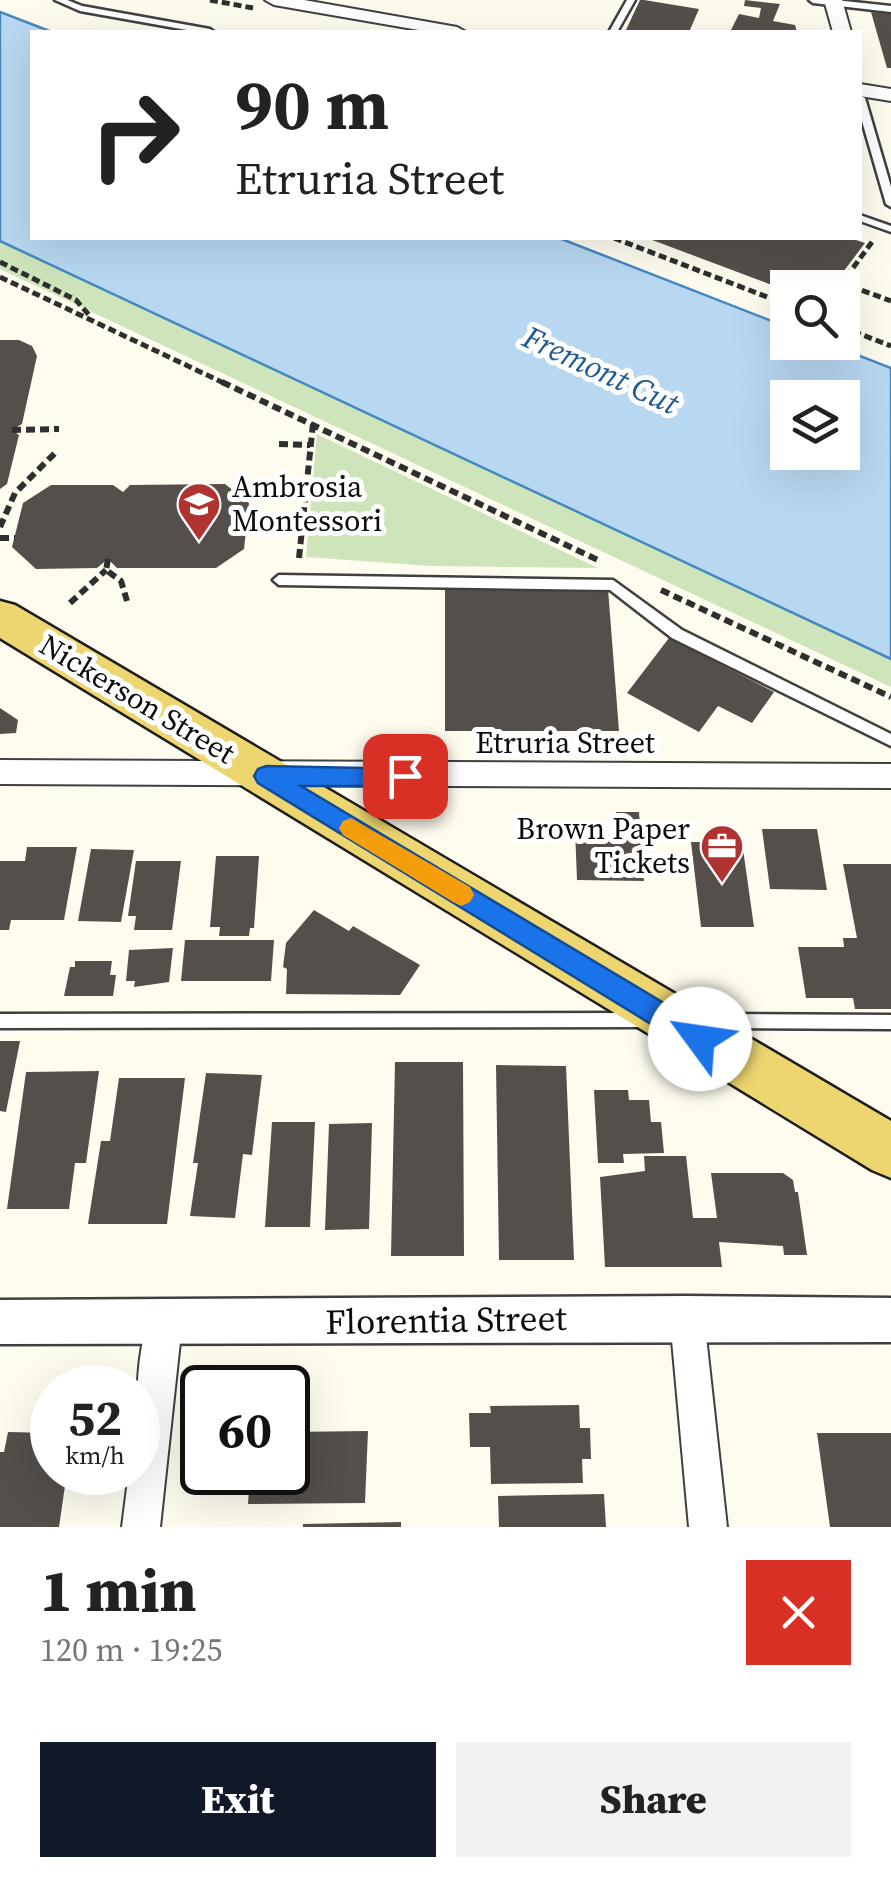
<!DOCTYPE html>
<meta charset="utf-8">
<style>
:root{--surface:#fff;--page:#f2f2f2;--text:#222;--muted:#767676;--accent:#111827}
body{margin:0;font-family:"Source Serif 4",serif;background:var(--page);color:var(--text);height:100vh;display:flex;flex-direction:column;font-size:38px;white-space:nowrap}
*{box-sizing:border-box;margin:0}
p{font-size:32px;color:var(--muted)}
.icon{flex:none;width:55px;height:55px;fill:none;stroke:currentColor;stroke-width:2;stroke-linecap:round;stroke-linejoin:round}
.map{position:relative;height:1527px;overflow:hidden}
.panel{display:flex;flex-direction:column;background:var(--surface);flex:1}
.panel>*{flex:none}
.hud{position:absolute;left:30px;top:30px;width:832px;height:210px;border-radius:0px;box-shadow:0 10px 40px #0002;background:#fff;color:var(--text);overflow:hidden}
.controls{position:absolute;left:770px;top:270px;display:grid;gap:20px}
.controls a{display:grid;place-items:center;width:90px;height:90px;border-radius:0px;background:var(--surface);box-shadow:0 10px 40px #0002;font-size:50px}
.speed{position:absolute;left:30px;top:1365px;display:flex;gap:20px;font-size:50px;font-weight:700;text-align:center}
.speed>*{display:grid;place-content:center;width:130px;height:130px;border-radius:50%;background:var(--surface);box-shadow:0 10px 40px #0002;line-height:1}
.speed small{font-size:25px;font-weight:400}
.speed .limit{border:5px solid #111;border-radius:15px;background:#fff;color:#111}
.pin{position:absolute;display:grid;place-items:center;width:85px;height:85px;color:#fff;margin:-42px;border-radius:20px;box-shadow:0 5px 15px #0006}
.me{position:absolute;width:110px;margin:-55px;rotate:301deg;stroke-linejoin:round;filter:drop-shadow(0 0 8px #0008)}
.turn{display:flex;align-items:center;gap:35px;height:210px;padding:0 40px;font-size:45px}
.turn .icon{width:130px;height:130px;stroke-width:2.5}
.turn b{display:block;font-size:70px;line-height:85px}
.round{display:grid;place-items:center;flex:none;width:105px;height:105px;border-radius:0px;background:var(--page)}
.summary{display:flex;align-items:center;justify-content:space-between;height:170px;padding:0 40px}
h1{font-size:60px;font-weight:800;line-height:75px}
.primary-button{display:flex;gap:20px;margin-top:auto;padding:20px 40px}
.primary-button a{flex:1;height:115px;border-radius:0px;background:var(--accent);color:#fff;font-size:40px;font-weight:800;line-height:115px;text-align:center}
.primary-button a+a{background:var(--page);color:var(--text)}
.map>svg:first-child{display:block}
.green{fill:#cee5bb}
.water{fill:#b8d8f1;stroke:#4588c1;stroke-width:2.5;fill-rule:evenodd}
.building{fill:#554f4b}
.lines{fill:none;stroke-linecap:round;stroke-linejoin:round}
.service-casing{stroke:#404040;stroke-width:5}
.minor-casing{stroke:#404040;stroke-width:4}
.tertiary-casing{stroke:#404040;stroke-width:5}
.primary-casing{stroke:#1e1e1e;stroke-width:5}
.path-far1{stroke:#2f2f2f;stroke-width:5;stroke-dasharray:8 4;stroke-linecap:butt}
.path{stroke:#2f2f2f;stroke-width:6;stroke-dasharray:9 5;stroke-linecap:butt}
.service{fill:#fff;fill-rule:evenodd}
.minor{fill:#fff;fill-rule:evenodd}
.tertiary{fill:#fff;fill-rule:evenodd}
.primary{fill:#edd670;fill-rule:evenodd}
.route{fill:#1a73e8;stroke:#114b97;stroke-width:2.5}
.slow{fill:#f59e0b}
.labels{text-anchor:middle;stroke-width:10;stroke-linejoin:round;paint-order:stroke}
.poi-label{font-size:30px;fill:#0d0d0d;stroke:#fff;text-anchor:start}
.street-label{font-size:30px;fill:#0d0d0d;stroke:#fff}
.water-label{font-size:32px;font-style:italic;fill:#215b94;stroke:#fff}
.near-street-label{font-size:35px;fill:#0d0d0d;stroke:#fff}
</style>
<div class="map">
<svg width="891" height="1527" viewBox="0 0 891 1527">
<rect width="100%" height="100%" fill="#fefcef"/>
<!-- green -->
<path class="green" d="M0,241L891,659V687L0,269Z
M317,434L325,438L598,568L431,566L306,557Z"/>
<!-- water -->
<path class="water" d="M0,12L52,32H32V238H559L787,327L788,342L827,343L891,368V659L0,241ZM788,398H842V452H788Z"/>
<!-- building -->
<path class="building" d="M640,0H644L699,9L689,32H625Z
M745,0L780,4L773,21L795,25L797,32H730L739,14L759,18L761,8L744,6Z
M871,12L891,14V68H887Z
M647,238H850L865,243L831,288H788V291Z
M0,340H19L32,346L37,356L22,424L12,430L19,435L7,484L0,489Z
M225,484L249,503L244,549L216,568H117L108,559L97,568L36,569L12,547L23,503L51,485H113L123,492L130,485Z
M445,589H608L619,731H445Z
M669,638L774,692L752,723L718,706L699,732L627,693Z
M0,708L18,720L16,733L0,734Z
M616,812H639L644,881L577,880L575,829H606L607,835H617Z
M762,829H817L827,890L770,889Z
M691,842H742L754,927H701Z
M27,847H77L64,920H11L9,930H0V861H25Z
M91,849L134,850L121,922L78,921Z
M216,856H259L254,928H250L249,936H219L220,927H210Z
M136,861H181L172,930H134L136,916H128Z
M843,864H891V1009H855L853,998H806L798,947H844L843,938H857Z
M314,910L349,931L353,926L420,965L400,995L286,994L287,969L283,967L286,943Z
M185,940H274L271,981H181Z
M173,948L169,982L134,987L135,981H126L129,950Z
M75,961H112L110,975H116L113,996H64L70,967H75Z
M0,1041H20L6,1112L0,1111Z
M395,1062H463L464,1256H391Z
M496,1065L566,1066L574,1260H499Z
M99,1071L86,1163H75L69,1209H7L26,1072Z
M206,1073L262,1075L252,1155L243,1154L235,1218L190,1216L198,1163H193Z
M119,1078H185L167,1224H88L101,1141H110Z
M594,1090H628L629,1100H649L651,1122H661L664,1153L623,1154L624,1163H598Z
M272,1122H315L310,1227H265Z
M372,1123L369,1229L325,1230L329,1124Z
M644,1156H686L693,1218H717L711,1173H783L793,1180L795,1192H798L807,1255H784L783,1246L719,1242L722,1267H605L600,1177L645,1171Z
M579,1405L580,1428H590L591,1459H582L583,1483L491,1484L490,1447H470L469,1413H491L490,1406Z
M368,1431L365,1503L248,1504L250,1472H288V1432Z
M8,1432L52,1433V1472H67L59,1527H0V1452H4Z
M817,1433H891V1527H830Z
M604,1494L606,1527H499L498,1496Z
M401,1522V1527H303V1524Z"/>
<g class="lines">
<!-- service casing -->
<g class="service-casing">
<path id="service" d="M55,0H67L82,6L210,29L214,32H198L80,11Z
M627,0H635L617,32H609Z
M809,0H835L891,6V12L813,3Z
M860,95L865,98L891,187V207L886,204L860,114Z
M860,215L891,226V232L860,221Z
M279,575L613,580L682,630L891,734V746L672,638L610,590L279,585L273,580Z
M644,1013L649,1015L652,1020L649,1025L644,1027L0,1028V1014Z
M706,1014L891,1015V1029L706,1028L701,1026L698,1021L701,1016Z"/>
</g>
<!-- minor casing -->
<g class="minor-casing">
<path id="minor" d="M265,0H304L457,27L466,32H430L274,5Z
M824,0H842L851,32H833Z
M860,84L891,89V101L860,96Z
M0,760L891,764V788L0,784Z
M687,1301L699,1306L704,1318L727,1527H689L670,1318L675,1306Z
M164,1305L176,1311L182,1323L160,1527H122L129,1472H138C138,1421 132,1359 152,1311Z"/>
</g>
<!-- tertiary casing -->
<g class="tertiary-casing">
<path id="tertiary" d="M687,1296L891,1298V1342L0,1344V1300Z"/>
</g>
<!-- primary casing -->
<g class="primary-casing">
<path id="primary" d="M0,601L15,605L891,1121V1178L872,1170L0,638Z"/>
</g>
<!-- path-far1 -->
<path class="path-far1" d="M210,0L253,8
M614,238L788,305
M872,242L842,283L891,301
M0,262L76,300L89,315
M0,277L228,385
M842,327L891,346"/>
<!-- path -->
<path class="path" d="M222,382L600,561
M12,430L59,429
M279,444L310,445
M0,527L15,493L58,450
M0,538H15
M299,558L313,424
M108,559L106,570L121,581L127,601
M661,590L891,697
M70,603L106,570"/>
<!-- service -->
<use href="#service" class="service"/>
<!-- minor -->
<use href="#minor" class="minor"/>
<!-- tertiary -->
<use href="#tertiary" class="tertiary"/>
<!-- primary -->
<use href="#primary" class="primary"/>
</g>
<!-- route -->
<path class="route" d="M266,766L413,769L416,776L413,783L405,786H301L709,1030L712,1039L709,1048L700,1051L690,1048L258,783L254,776L258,769Z"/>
<!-- slow -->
<path class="slow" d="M351,818L470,887L474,895L470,902L461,906L453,902L343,835L339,828L343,821Z"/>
<!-- icons -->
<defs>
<g id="school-pin" transform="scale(2.25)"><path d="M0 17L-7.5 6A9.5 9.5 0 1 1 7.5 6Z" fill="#b13331" stroke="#fff"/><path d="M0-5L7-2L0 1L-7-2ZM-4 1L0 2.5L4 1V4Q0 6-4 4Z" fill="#fff"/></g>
<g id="office-pin" transform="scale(2.25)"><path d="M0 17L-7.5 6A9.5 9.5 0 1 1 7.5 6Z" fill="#b13331" stroke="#fff"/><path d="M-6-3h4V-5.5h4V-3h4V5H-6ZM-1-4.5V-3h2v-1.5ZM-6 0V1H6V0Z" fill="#fff"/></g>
</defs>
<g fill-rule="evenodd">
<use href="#school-pin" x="199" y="504"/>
<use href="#office-pin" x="722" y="846"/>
</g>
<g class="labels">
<!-- poi labels -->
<g class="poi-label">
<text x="232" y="497">Ambrosia<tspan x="232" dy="34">Montessori</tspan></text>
<text x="690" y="839" text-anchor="end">Brown Paper<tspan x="690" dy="34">Tickets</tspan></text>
</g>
<!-- street labels -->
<g class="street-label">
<text transform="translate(137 699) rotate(31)" y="10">Nickerson Street</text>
<text x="565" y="753">Etruria Street</text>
</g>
<!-- water labels -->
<g class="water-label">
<text transform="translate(601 370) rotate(25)" y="11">Fremont Cut</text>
</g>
<!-- near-street labels -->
<g class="near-street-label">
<text transform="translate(446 1320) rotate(-1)" y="12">Florentia Street</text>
</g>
</g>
</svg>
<div class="controls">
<a><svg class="icon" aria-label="search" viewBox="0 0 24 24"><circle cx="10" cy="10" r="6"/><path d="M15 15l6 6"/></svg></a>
<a><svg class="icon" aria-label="layers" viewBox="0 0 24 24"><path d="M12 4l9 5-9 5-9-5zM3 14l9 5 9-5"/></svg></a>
</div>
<div class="speed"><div>52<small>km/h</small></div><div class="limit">60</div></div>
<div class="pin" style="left:405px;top:776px;background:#d93025"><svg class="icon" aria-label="arrive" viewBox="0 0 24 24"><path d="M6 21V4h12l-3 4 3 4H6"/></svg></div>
<svg class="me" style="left:700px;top:1039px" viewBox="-20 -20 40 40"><circle r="19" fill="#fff"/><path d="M0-13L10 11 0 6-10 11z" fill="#1a73e8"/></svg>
<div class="hud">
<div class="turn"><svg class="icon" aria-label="right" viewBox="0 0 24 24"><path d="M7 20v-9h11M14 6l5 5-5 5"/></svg><div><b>90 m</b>Etruria Street</div></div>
</div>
</div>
<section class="panel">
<div class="summary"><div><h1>1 min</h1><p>120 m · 19:25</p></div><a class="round" style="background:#d93025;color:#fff"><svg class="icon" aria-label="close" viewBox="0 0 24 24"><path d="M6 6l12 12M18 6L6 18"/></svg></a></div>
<div class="primary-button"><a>Exit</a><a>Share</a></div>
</section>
